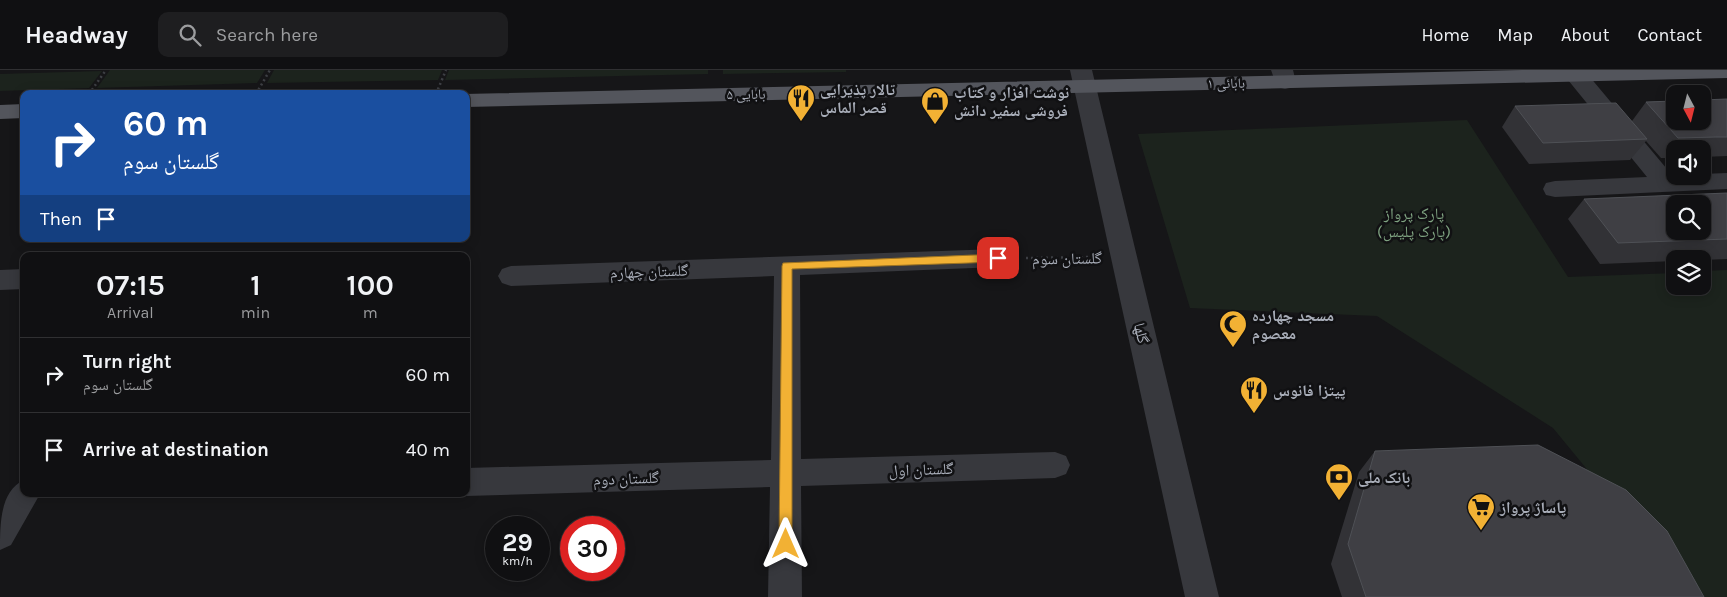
<!DOCTYPE html>
<meta charset="utf-8">
<style>
:root{--surface:#101012;--page:#1e1e20;--text:#f1f3f6;--muted:#9c9d9f;--line:#303032}
body{margin:0;font-family:Karla,"Noto Naskh Arabic",sans-serif;background:var(--page);color:var(--text);height:100vh;display:flex;flex-direction:column;font-size:19px;white-space:nowrap}
*{box-sizing:border-box;margin:0}
p{font-size:16px;color:var(--muted)}
.icon{flex:none;width:28px;height:28px;fill:none;stroke:currentColor;stroke-width:2;stroke-linecap:round;stroke-linejoin:round}
.map{position:relative;flex:1;overflow:hidden}
.side{position:absolute;left:20px;top:182px;width:450px;height:245px;display:flex;flex-direction:column;background:var(--surface);border-radius:10px;box-shadow:0 2px 12px #0003,0 0 0 1px var(--line)}
.side>*{flex:none}
.top-card{position:absolute;left:20px;top:20px;width:450px;height:152px;border-radius:10px;box-shadow:0 2px 12px #0003,0 0 0 1px var(--line);background:#1a4fa0;color:#fff;overflow:hidden}
.needle{width:32px;rotate:173deg}
.buttons{position:absolute;left:1666px;top:15px;display:grid;gap:10px}
.buttons a{display:grid;place-items:center;width:45px;height:45px;border-radius:10px;background:var(--surface);box-shadow:0 2px 12px #0003,0 0 0 1px var(--line);font-size:25px}
.speed{position:absolute;left:485px;top:446px;display:flex;gap:10px;font-size:25px;font-weight:700;text-align:center}
.speed>*{display:grid;place-content:center;width:65px;height:65px;border-radius:50%;background:var(--surface);box-shadow:0 2px 12px #0003,0 0 0 1px var(--line);line-height:1}
.speed small{font-size:12px;font-weight:400}
.speed .limit{border:8px solid #d22;background:#fff;color:#111}
.pin{position:absolute;display:grid;place-items:center;width:42px;height:42px;color:#fff;margin:-21px;border-radius:10px;box-shadow:0 2px 8px #0006}
.me{position:absolute;width:55px;margin:-28px;rotate:0deg;stroke-linejoin:round;filter:drop-shadow(0 0 4px #0008)}
.turn{display:flex;align-items:center;gap:18px;height:105px;padding:0 20px;font-size:22px}
.turn .icon{width:65px;height:65px;stroke-width:2.5}
.turn b{display:block;font-size:35px;line-height:42px}
.then{display:flex;align-items:center;height:48px;padding:0 20px;background:#0003;gap:10px;font-size:19px}
.eta{display:flex;justify-content:space-evenly;align-items:center;height:85px;text-align:center}
.eta b{font-size:30px;font-weight:600;line-height:35px}
ul{padding:0;list-style:none}
li{display:flex;align-items:center;gap:15px;height:75px;padding:0 20px;border-top:1px solid var(--line)}
li div{flex:1}
li b{display:block;font-size:19px}
li em{font-style:normal}
header{display:flex;align-items:center;gap:30px;box-sizing:border-box;height:70px;padding:0 25px;background:var(--surface);border-bottom:1px solid var(--line)}
header strong{font-size:24px}
nav{display:flex;gap:28px;margin-inline-start:auto;font-size:18px}
.search{width:350px;height:45px;background:var(--page);display:flex;align-items:center;gap:12px;box-sizing:border-box;padding:0 18px;border-radius:10px;color:var(--muted);font-size:19px}
.map>svg:first-child{display:block}
.green{fill:#1c231d}
.lines{fill:none;stroke-linecap:round;stroke-linejoin:round}
.path{stroke:#3d3f44;stroke-width:2.5;stroke-dasharray:2 3;stroke-linecap:butt}
.minor{fill:#37383d;fill-rule:evenodd}
.major{fill:#53555c;fill-rule:evenodd}
.wall{fill:#323236}
.building{fill:#3f3f44;stroke:#4f5156;fill-rule:evenodd}
.route{fill:#f2b134;stroke:#9d7322}
.labels{text-anchor:middle;stroke-width:5;stroke-linejoin:round;paint-order:stroke}
.far-street-label{font-size:14px;fill:#a8adb8;stroke:#111113}
.poi-label{font-size:16px;font-weight:bold;fill:#a8adb8;stroke:#111113;text-anchor:start}
.park-label{font-size:16px;fill:#7fa381;stroke:#111113}
.street-label{font-size:16px;fill:#a8adb8;stroke:#111113}
</style>
<header>
<strong>Headway</strong>
<div class="search"><svg class="icon" aria-label="search" viewBox="0 0 24 24"><circle cx="10" cy="10" r="6"/><path d="M15 15l6 6"/></svg>Search here</div>
<nav><a>Home</a><a>Map</a><a>About</a><a>Contact</a></nav>
</header>
<div class="map">
<svg width="1727" height="527" viewBox="0 0 1727 527">
<rect width="100%" height="100%" fill="#161618"/>
<!-- green -->
<path class="green" d="M110,0H265L257,13L97,18Z
M274,0H442L438,10L267,13Z
M449,0H708V4L445,10Z
M723,0H846V2L723,4Z
M102,1L89,18L0,21V4Z
M1467,50L1568,207L1675,203V216H1702L1703,201L1727,200V527H1692L1553,358L1377,246L1190,238L1138,64Z"/>
<g class="lines">
<!-- path -->
<path class="path" d="M89,24L106,0
M256,24L270,0
M436,24L446,0
M1026,188L1092,187"/>
<!-- minor -->
<path class="minor" d="M1070,0H1092L1219,527H1185Z
M1271,0H1293L1296,12L1293,17L1285,19L1277,17Z
M1568,0H1584L1672,105L1702,106V104L1727,103V119L1555,127L1546,125L1543,119L1546,113L1555,111L1647,107L1568,10L1565,5Z
M998,179L1007,181L1011,188L1007,195L998,197L800,205L801,389L1055,382L1066,386L1070,395L1066,404L1055,408L801,416L802,527H768L770,417L466,426L461,424H466V398L771,390L774,206L511,216L502,213L498,206L502,199L511,196Z
M24,199V219L0,220V200Z
M24,410V424H40L11,475L0,480C0,454 0,421 24,410Z"/>
<!-- major -->
<path class="major" d="M1522,0H1727V8L466,37V24H464Z
M24,34V48L0,49V35Z"/>
</g>
<!-- wall -->
<path class="wall" d="M1727,29V86L1702,87V79H1675V88H1661L1646,71L1630,90L1529,94L1502,57L1515,36L1632,51L1646,32Z
M1727,123V189L1702,190V189H1675V191L1600,194L1568,149L1584,129Z
M1375,381L1704,527H1342L1331,494L1359,402Z"/>
<!-- building -->
<path class="building" d="M1727,29V67H1716L1678,68L1646,32L1675,31V51H1702V30Z
M1616,33L1647,69L1543,73L1515,36Z
M1727,123V169L1618,173L1584,129ZM1675,134H1702V161H1675Z
M1538,375L1626,420L1667,461L1704,527H1366L1348,474L1375,381Z"/>
<!-- route -->
<path class="route" d="M998,184L1003,188L998,192L792,199V474L790,478L786,480L781,478L779,474L782,196L783,193Z"/>
<!-- icons -->
<defs>
<g id="restaurant-pin" transform="scale(1.4375)"><path d="M0 17L-7.5 6A9.5 9.5 0 1 1 7.5 6Z" fill="#f2b134" stroke="#111113"/><path d="M-5-6h1v4h1v-4h1v4h1v-4h1v5L-1.5 .5V6h-2V.5L-5-1ZM5-6V6H3V1.5H1.5Q1.5-4 5-6Z" fill="#111"/></g>
<g id="shop-pin" transform="scale(1.4375)"><path d="M0 17L-7.5 6A9.5 9.5 0 1 1 7.5 6Z" fill="#f2b134" stroke="#111113"/><path d="M-5-2.5h2.3a2.7 3.5 0 0 1 5.4 0H5L5.5 6h-11ZM-1.5-2.5h3a1.5 2.3 0 0 0-3 0Z" fill="#111"/></g>
<g id="mosque-pin" transform="scale(1.4375)"><path d="M0 17L-7.5 6A9.5 9.5 0 1 1 7.5 6Z" fill="#f2b134" stroke="#111113"/><path d="M3.5-4.9A6 6 0 1 0 3.5 4.9A5 5 0 1 1 3.5-4.9Z" fill="#111"/></g>
<g id="bank-pin" transform="scale(1.4375)"><path d="M0 17L-7.5 6A9.5 9.5 0 1 1 7.5 6Z" fill="#f2b134" stroke="#111113"/><path d="M-6-4H6V4H-6ZM0-2.3a2.3 2.3 0 1 0 0 4.6a2.3 2.3 0 1 0 0-4.6Z" fill="#111"/></g>
<g id="supermarket-pin" transform="scale(1.4375)"><path d="M0 17L-7.5 6A9.5 9.5 0 1 1 7.5 6Z" fill="#f2b134" stroke="#111113"/><path d="M-6-5.5h2.5l.6 2H6L4.5 2H-2.5L-4.4-4H-6ZM-1.5 3.2a1.3 1.3 0 1 0 .1 0ZM3 3.2a1.3 1.3 0 1 0 .1 0Z" fill="#111"/></g>
</defs>
<g fill-rule="evenodd">
<use href="#restaurant-pin" x="801" y="28"/>
<use href="#shop-pin" x="935" y="31"/>
<use href="#mosque-pin" x="1233" y="254"/>
<use href="#restaurant-pin" x="1254" y="320"/>
<use href="#bank-pin" x="1339" y="407"/>
<use href="#supermarket-pin" x="1481" y="437"/>
</g>
<g class="labels">
<!-- far-street labels -->
<g class="far-street-label">
<text transform="translate(1226 13) rotate(-1)" y="5">بابائی ۱</text>
<text transform="translate(746 24) rotate(-1)" y="5">۵ بابایی</text>
</g>
<!-- poi labels -->
<g class="poi-label">
<text x="820" y="25">تالار پذیرایی<tspan x="820" dy="18">قصر الماس</tspan></text>
<text x="954" y="28">نوشت افزار و کتاب<tspan x="954" dy="18">فروشی سفیر دانش</tspan></text>
<text x="1252" y="251">مسجد چهارده<tspan x="1252" dy="18">معصوم</tspan></text>
<text x="1273" y="326">پیتزا فانوس</text>
<text x="1358" y="413">بانک ملی</text>
<text x="1500" y="443">پاساژ پرواز</text>
</g>
<!-- park labels -->
<g class="park-label">
<text x="1414" y="149">پارک پرواز<tspan x="1414" dy="18">(پارک پلیس)</tspan></text>
</g>
<!-- street labels -->
<g class="street-label">
<text transform="translate(1067 188) rotate(-1)" y="6">گلستان سوم</text>
<text transform="translate(649 201) rotate(-2)" y="6">گلستان چهارم</text>
<text transform="translate(1142 263) rotate(77)" y="6">گلها</text>
<text transform="translate(921 399) rotate(-2)" y="6">گلستان اول</text>
<text transform="translate(626 408) rotate(-2)" y="6">گلستان دوم</text>
</g>
</g>
</svg>
<div class="buttons">
<a><svg class="needle" viewBox="-14 -14 28 28"><path d="M0-13l5 13h-10z" fill="#e53935"/><path d="M0 13l5-13h-10z" fill="#9c9d9f"/></svg></a>
<a><svg class="icon" aria-label="sound" viewBox="0 0 24 24"><path d="M4 9h4l5-4v14l-5-4H4zM17 9q2 3 0 6"/></svg></a>
<a><svg class="icon" aria-label="search" viewBox="0 0 24 24"><circle cx="10" cy="10" r="6"/><path d="M15 15l6 6"/></svg></a>
<a><svg class="icon" aria-label="layers" viewBox="0 0 24 24"><path d="M12 4l9 5-9 5-9-5zM3 14l9 5 9-5"/></svg></a>
</div>
<div class="speed"><div>29<small>km/h</small></div><div class="limit">30</div></div>
<div class="pin" style="left:998px;top:188px;background:#d93025"><svg class="icon" aria-label="arrive" viewBox="0 0 24 24"><path d="M6 21V4h12l-3 4 3 4H6"/></svg></div>
<svg class="me" style="left:786px;top:474px" viewBox="-20 -20 40 40"><path d="M0-17L14 15 0 8-14 15z" fill="#f2b134" stroke="#fff" stroke-width="4"/></svg>
<div class="top-card">
<div class="turn"><svg class="icon" aria-label="right" viewBox="0 0 24 24"><path d="M7 20v-9h11M14 6l5 5-5 5"/></svg><div><b>60 m</b>گلستان سوم</div></div>
<div class="then">Then<svg class="icon" aria-label="arrive" viewBox="0 0 24 24"><path d="M6 21V4h12l-3 4 3 4H6"/></svg></div>
</div>
<section class="side">
<div class="eta">
<div><b>07:15</b><p>Arrival</p></div>
<div><b>1</b><p>min</p></div>
<div><b>100</b><p>m</p></div>
</div>
<ul>
<li><svg class="icon" aria-label="right" viewBox="0 0 24 24"><path d="M7 20v-9h11M14 6l5 5-5 5"/></svg><div><b>Turn right</b><p>گلستان سوم</p></div><em>60 m</em></li>
<li><svg class="icon" aria-label="arrive" viewBox="0 0 24 24"><path d="M6 21V4h12l-3 4 3 4H6"/></svg><div><b>Arrive at destination</b></div><em>40 m</em></li>
</ul>
</section>
</div>
